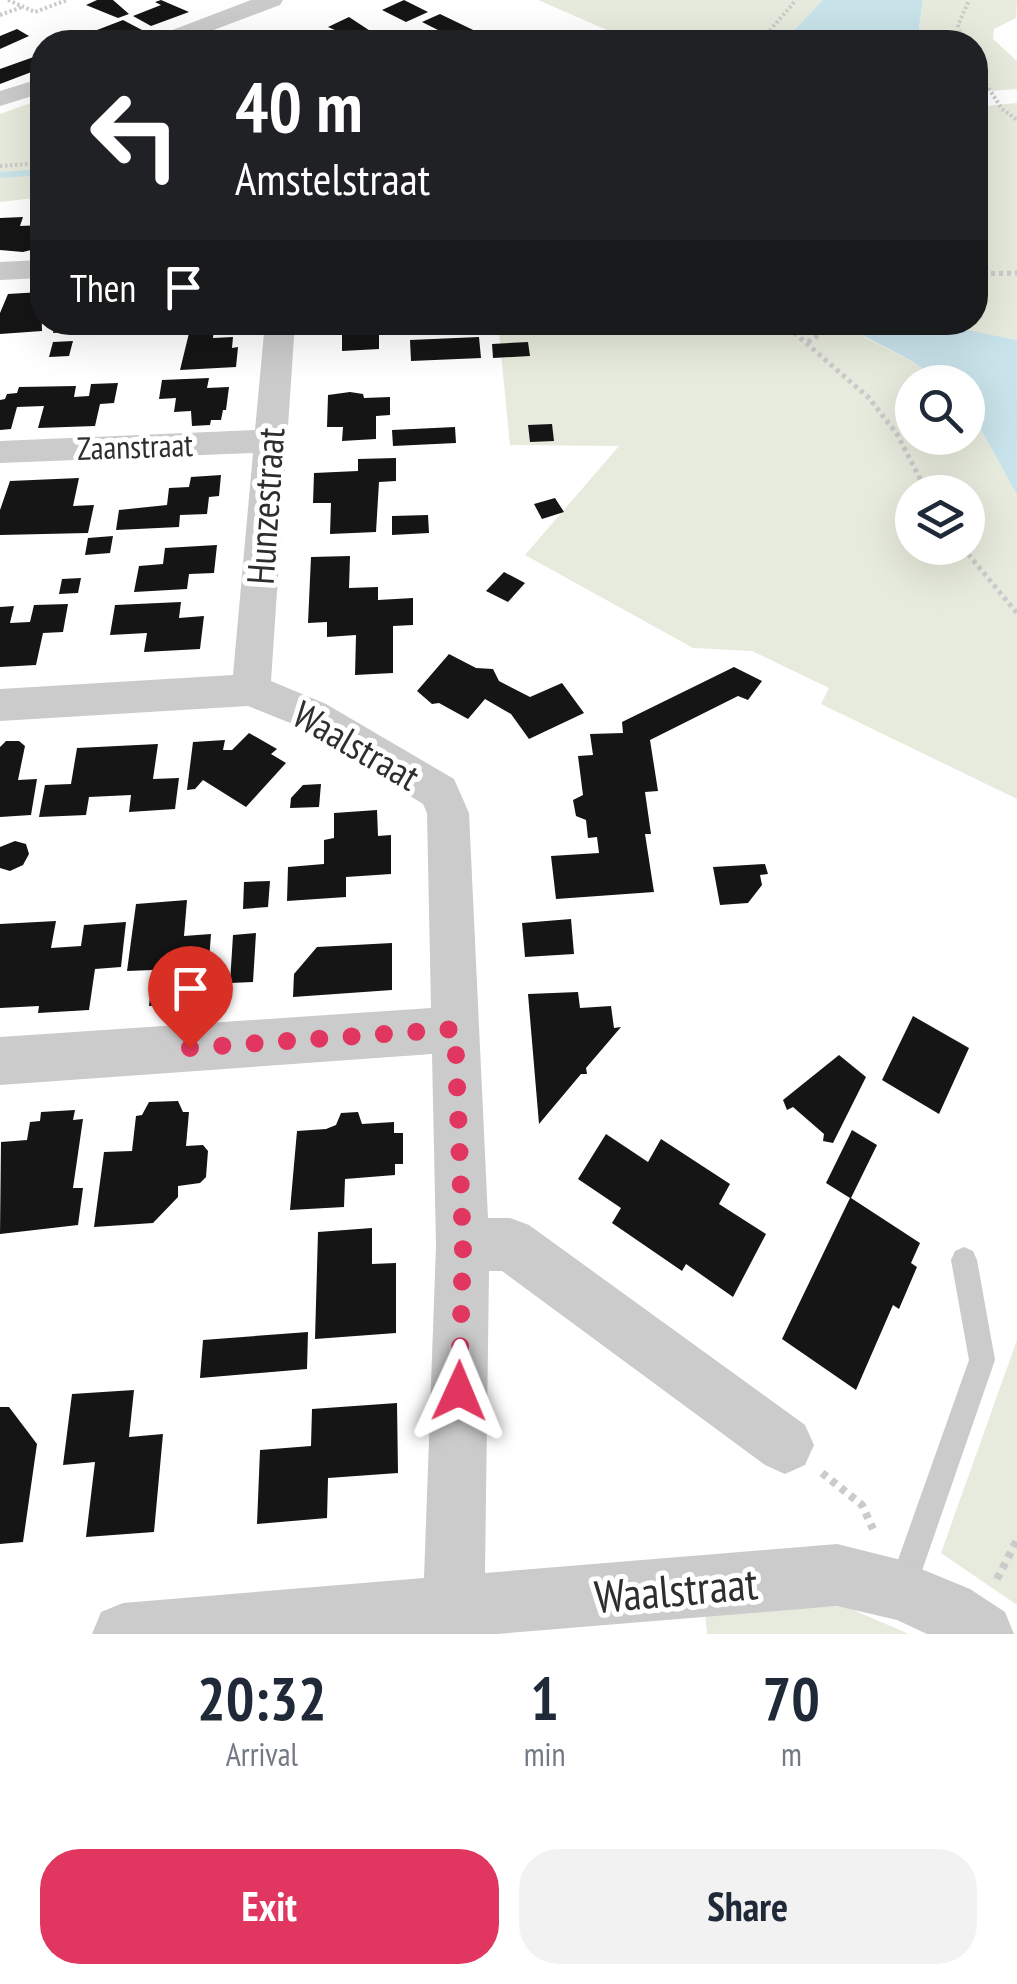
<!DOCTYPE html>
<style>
:root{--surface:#fff;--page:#f2f2f3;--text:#1f2937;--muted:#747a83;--accent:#e0365f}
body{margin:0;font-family:"PT Sans Narrow",sans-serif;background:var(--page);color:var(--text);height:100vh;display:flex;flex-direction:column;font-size:38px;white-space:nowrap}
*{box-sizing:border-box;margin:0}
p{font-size:32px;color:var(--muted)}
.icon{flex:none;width:55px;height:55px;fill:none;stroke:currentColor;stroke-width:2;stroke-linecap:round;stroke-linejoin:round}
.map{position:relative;height:1634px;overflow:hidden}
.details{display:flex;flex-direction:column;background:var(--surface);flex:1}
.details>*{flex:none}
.hud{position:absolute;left:30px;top:30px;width:958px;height:305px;border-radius:40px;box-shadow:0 10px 40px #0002;background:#202124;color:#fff;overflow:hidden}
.fabs{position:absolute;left:895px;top:365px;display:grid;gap:20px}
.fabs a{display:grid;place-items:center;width:90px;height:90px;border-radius:50%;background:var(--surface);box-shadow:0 10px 40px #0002;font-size:50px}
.pin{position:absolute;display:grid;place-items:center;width:85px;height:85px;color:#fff;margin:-102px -42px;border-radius:50% 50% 50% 0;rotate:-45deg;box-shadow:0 0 10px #0007}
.pin .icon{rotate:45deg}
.me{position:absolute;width:110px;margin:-55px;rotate:1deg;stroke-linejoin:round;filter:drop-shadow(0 0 8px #0008)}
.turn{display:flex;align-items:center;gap:35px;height:210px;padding:0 40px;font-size:45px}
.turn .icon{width:130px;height:130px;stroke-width:2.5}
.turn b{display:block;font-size:70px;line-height:85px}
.then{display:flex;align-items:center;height:95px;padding:0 40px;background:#0003;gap:20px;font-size:38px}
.eta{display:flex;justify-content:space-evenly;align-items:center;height:170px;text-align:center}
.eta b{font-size:60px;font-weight:700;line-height:70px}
.cta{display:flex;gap:20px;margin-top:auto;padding:20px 40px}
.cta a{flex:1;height:115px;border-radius:40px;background:var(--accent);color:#fff;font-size:40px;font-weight:700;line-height:115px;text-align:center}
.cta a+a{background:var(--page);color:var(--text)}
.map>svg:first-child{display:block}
.green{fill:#e7ebdd;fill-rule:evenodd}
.water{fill:#c9e3eb}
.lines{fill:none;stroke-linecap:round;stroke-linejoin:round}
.stream{fill:#c9e3eb;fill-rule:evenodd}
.building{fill:#151515}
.path-far2{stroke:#cbcbcb;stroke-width:4;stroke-dasharray:2.5 2.5;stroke-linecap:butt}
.path-far1{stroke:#cbcbcb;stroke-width:5;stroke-dasharray:4 4;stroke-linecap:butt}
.path{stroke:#cbcbcb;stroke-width:8;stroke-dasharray:6 6;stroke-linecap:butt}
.lane{fill:#cbcbcb;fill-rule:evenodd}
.street{fill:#cbcbcb;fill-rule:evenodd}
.route{stroke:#e0365f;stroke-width:18;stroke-dasharray:0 32.4}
.labels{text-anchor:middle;stroke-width:10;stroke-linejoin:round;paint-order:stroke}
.far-street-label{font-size:32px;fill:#2e2e2e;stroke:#fff}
.street-label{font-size:38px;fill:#2e2e2e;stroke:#fff}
.near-street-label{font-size:45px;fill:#2e2e2e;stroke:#fff}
</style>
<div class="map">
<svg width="1017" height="1634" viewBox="0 0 1017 1634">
<rect width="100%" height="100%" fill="#fff"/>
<!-- green -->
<path class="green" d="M538,0H823L783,42H614L623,37Z
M923,0H1017L1016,18L994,29L993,39L1017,61V89L975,92V42H917Z
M42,99V197L0,202V114Z
M1017,103V340L929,323L975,322V107Z
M498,323H879L864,337L912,361L942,382H912V438H968V406L1017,495V799L821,704L829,688L752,651L693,648L525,555L619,446L510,445ZM912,492H968V548H912Z
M1017,1340V1605L941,1553Z
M844,1606L909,1634H707L705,1613Z"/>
<!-- water -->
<path class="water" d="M823,0H923L917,42H783Z
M929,322L1017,340V495L968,406V382H942L912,361L864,336L879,323Z"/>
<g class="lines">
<!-- stream -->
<path class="stream" d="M42,169V175L0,178V172Z"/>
</g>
<!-- building -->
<path class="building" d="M97,0H113L129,14L118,18L86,5Z
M161,0L189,12L151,26L133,16L161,5L155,2Z
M404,0L428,12L406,22L382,10Z
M440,14L498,42H462L422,22Z
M349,17L387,42L296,40L321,32L327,35L337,31L328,27Z
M123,20L142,30L111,42H97L84,35Z
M17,29L29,36L0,49V36Z
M42,54V68L0,84V69Z
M23,217L20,226L42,225L39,248L23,252L0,250V218Z
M41,292L42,331L0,334V313L8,294Z
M56,322H85L83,331L53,333Z
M328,322H388V325L379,326V349L342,351V327L328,328Z
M214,328L213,338L233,337L232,348L238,347L236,367L180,370L190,329Z
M479,337L481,358L411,361L410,340Z
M73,341L69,356L49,357L53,342Z
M528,342L530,356L493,358L492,344Z
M209,378L207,388L229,387L226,410H223L221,420H211L210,425L192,426L191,411L174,412L176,398L159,399L162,380Z
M118,383L114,403L100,404L95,426L38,428L44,406L17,407L11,429L0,430V400L5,399L7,394L17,393L19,387L76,386L74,397L89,396L91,384Z
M350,392L363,394L364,398L390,397V415L376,416V439L342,441L343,427H327L328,395Z
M552,424L554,441L530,442L528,425Z
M455,427L456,443L393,446L392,430Z
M396,458V481L379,482L376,532L330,534L331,503H313L314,473L358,471V459Z
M221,475L219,496L209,497L207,514L180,515L179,527L116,530L119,510L167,505L169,488L189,487L191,477Z
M79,478L73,506L94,505L88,533L0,535V510L10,481Z
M555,498L564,512L542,519L534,504Z
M428,515L429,533L392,535V516Z
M113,536L110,553L85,555L88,538Z
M217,545L214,573L189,574L187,589L134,592L139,566L163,564L165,548Z
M350,556L349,588L378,587V600L413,598V625L393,626V673L355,675L356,635L327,637V622L308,623L311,557Z
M504,572L525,583L508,602L486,591Z
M81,578L78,593L59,594L62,579Z
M181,602L179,618L204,616L200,649L144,652L147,633L110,635L115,605Z
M68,604L63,632L43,633L36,665L0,667V607L14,606L10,623L30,622L34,605Z
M449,654L476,668L493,669L499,681L530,697L562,683L584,713L529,739L511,714L485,699L468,719L439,703L432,704L417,691Z
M734,667L762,681L748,700L738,696L650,740L658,791L645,792L651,834H645L654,892L556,899L551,856L599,853L597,837L588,838L586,820L576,816L573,800L583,795L578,756L593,755L590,734L623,733L622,722Z
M249,733L277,749L271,754L286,763L246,807L203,780L195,789L187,790L193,742L225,740L223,750H232Z
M6,741H19L25,746L18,780L37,779L31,815L0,817V747Z
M158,744L153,779L179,778L175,809L129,812L131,795L89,797L86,815L39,817L45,785L71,784L77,748Z
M321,784L319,807L290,808L291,798L303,785Z
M377,810L378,836L391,835V874L346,877V897L287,901L288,867L324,864V840L334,838V813Z
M15,841L26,844L29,854L23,865L10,871L0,868V847Z
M765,864L768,874L760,875L762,885L748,903L720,905L713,867Z
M270,881L268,907L243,909L244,882Z
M187,900L184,936L211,934L208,973H201L199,1003L149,1006L153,970L127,971L136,904Z
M571,919L574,954L525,957L522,923Z
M56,921L51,948L81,946L84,925L126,922L121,967L95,969L89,1010L38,1013L39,1006L0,1008V924Z
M256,933L253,982L230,983L233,935Z
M392,943V990L293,997L294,974L317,947Z
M578,992L580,1008L611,1006L614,1028L621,1027L586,1068L587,1074H581L539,1124L528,994Z
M913,1016L969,1048L939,1114L882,1080Z
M839,1055L866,1077L833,1143L823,1141L824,1134L793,1107L787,1110L783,1100Z
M178,1101L183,1112H189L186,1146L203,1145L208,1151L206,1177L200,1183L178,1186V1197L153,1223L94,1227L104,1152L132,1151L136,1116L142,1115L149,1102Z
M75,1110L73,1120L83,1119L73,1188H83L78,1225L0,1234L1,1142L27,1140L30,1122L40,1121L41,1112Z
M358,1112L362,1124L394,1122V1133H403V1164H395V1175L345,1179L344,1207L290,1210L297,1131L326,1129L336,1125L341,1113Z
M852,1130L877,1145L851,1198L920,1243L911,1263L917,1267L899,1309L893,1305L856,1390L782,1339L850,1198L826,1183Z
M606,1134L648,1162L661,1139L730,1184L719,1204L766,1234L733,1297L686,1264L682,1271L612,1223L621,1208L578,1179Z
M372,1228V1264L396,1263V1333L315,1339L318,1232Z
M308,1332L307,1369L200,1378L203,1340Z
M134,1390L129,1437L163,1434L154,1532L86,1537L95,1462L63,1465L72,1394Z
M397,1403L398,1473L328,1478L327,1518L257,1524L260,1450L311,1446L312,1409Z
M0,1407H9L37,1444L23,1542L0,1544Z"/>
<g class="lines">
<!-- path-far2 -->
<path class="path-far2" d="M8,0L35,12L67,0
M0,15L22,7
M760,42L796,0
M962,42L958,25L969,0
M975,67L1002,109L1017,120
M0,166L42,163"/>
<!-- path-far1 -->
<path class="path-far1" d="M975,274L1017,273
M782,322L869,398L897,434L927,492
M808,342L838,322
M963,548L1017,613"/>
<!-- path -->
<path class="path" d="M822,1473L862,1505L873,1529
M997,1579L1017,1540"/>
<!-- lane -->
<path class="lane" d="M964,1247L973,1251L977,1260L995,1360L916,1588L912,1598L902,1602L892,1598L888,1588L969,1360L951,1260L955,1251Z"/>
<!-- street -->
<path class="street" d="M251,0H283L280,5L182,42H150L154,37Z
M42,78V93L0,106V91Z
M42,260V278L0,280V262Z
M265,322H295L271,681L326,704L454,779L469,813L488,1218H510L529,1225L805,1425L814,1445L805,1465L785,1474L765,1465L502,1271H489L485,1573L837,1544L897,1559L970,1589L1005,1612L1014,1634H927L897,1620L837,1606L497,1634H92L101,1612L123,1603L424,1578L436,1246L432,1054L0,1085V1037L431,1008L427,813L423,804L298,726L248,706L0,721V689L233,675L253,453L0,463V441L255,430Z"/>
</g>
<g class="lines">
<!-- route -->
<path class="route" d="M190,1048L455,1029L463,1246L459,1391"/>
</g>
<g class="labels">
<!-- far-street labels -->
<g class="far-street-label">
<text transform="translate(135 447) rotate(-2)" y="11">Zaanstraat</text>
</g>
<!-- street labels -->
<g class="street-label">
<text transform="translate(266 506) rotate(-86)" y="13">Hunzestraat</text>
<text transform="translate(356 746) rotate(30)" y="13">Waalstraat</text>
</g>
<!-- near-street labels -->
<g class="near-street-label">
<text transform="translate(676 1590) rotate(-5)" y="16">Waalstraat</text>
</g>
</g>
</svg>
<div class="fabs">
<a><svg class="icon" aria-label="search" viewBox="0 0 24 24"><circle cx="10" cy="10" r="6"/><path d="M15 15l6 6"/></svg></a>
<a><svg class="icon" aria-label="layers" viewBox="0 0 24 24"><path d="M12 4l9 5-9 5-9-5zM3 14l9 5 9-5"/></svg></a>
</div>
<div class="pin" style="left:190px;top:1048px;background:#d93025"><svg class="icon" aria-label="arrive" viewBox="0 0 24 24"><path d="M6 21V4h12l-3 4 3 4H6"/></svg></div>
<svg class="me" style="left:459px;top:1391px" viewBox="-20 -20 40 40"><path d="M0-17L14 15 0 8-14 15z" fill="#e0365f" stroke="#fff" stroke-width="4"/></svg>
<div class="hud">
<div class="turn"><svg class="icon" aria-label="left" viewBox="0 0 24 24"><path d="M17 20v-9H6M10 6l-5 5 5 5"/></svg><div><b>40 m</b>Amstelstraat</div></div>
<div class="then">Then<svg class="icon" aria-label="arrive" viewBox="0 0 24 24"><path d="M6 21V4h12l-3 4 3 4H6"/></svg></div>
</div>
</div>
<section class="details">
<div class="eta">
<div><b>20:32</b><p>Arrival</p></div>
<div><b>1</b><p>min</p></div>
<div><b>70</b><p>m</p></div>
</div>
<div class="cta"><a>Exit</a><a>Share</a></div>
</section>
